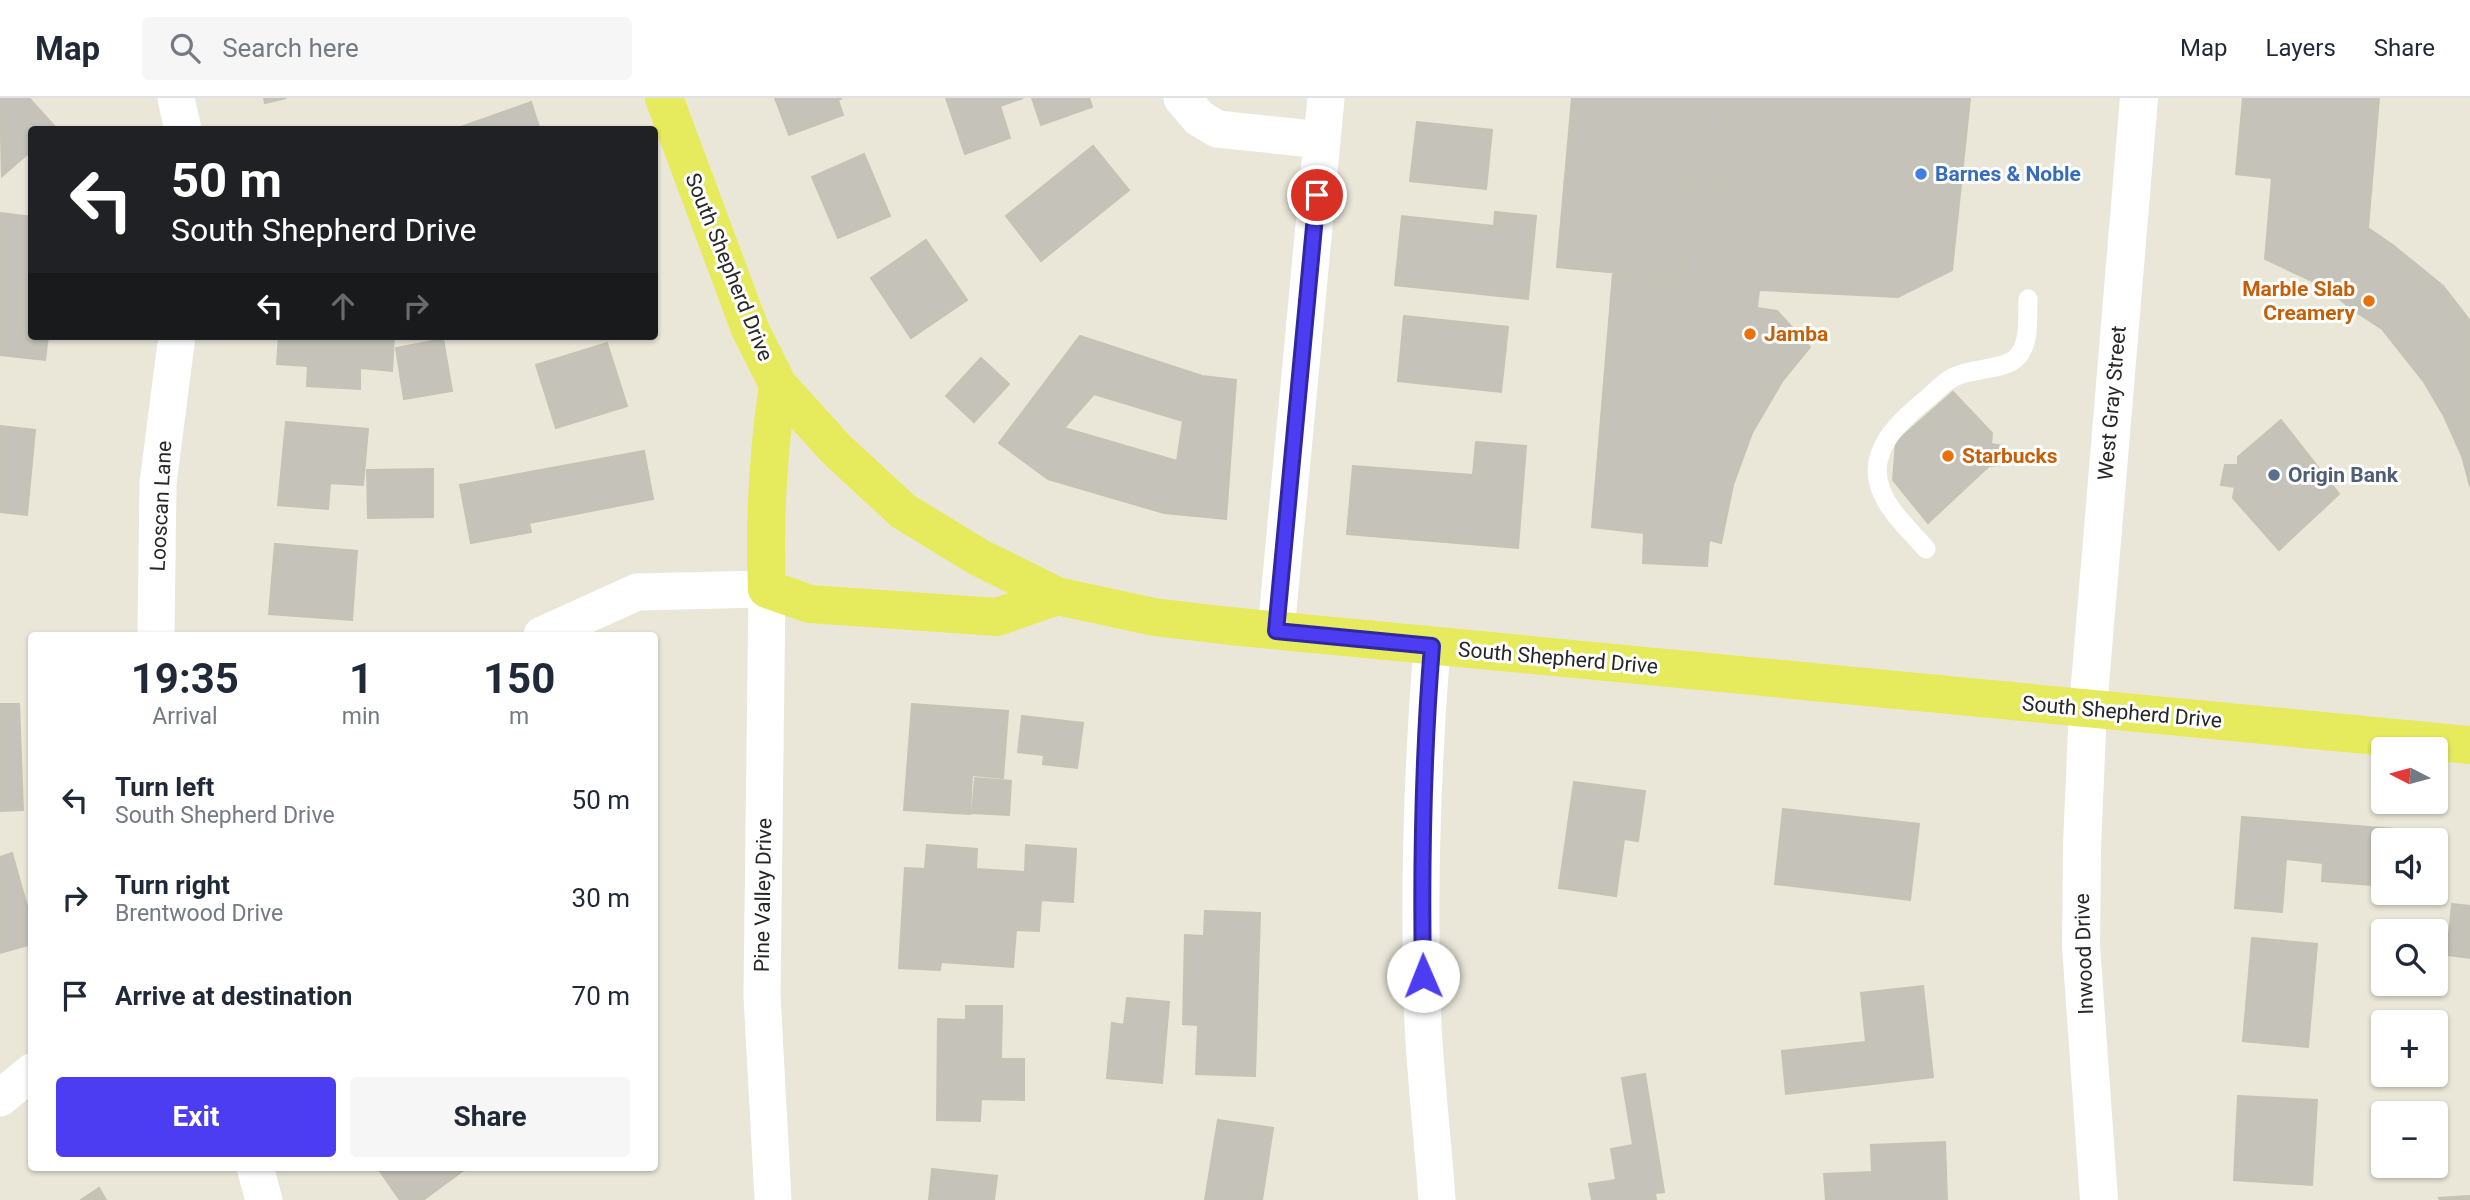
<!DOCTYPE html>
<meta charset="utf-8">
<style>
:root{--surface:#fff;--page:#f6f6f7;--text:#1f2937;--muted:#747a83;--line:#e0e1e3;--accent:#4c3df3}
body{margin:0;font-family:Roboto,sans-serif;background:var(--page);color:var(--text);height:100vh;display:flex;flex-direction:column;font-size:26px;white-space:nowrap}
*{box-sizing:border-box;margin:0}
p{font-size:23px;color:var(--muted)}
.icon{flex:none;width:38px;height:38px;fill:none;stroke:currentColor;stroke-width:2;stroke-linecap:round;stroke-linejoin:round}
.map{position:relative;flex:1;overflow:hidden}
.sheet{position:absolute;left:28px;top:534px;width:630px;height:539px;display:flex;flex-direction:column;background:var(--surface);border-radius:7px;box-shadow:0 2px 5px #0004}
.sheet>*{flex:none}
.guide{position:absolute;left:28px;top:28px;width:630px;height:214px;border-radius:7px;box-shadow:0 2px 5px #0004;background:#202124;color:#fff;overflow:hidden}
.needle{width:46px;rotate:276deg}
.tools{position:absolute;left:2371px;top:639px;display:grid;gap:14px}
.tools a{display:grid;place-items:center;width:77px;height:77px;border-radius:7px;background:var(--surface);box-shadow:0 2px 5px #0004;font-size:35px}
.pin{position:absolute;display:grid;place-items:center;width:60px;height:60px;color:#fff;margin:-30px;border:4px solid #fff;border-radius:50%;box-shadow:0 2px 7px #0007}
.me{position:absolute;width:77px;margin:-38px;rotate:359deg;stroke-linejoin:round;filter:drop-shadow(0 0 5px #0008)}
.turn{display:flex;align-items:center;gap:24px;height:147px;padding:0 28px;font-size:32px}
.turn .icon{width:91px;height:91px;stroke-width:2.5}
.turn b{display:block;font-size:49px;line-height:60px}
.lanes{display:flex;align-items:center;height:66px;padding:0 28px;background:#0003;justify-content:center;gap:35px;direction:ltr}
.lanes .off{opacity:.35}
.eta{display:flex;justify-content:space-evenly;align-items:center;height:119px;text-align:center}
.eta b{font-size:42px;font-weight:700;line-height:49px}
.action{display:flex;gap:14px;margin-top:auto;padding:14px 28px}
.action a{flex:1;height:80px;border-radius:7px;background:var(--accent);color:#fff;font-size:28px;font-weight:700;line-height:80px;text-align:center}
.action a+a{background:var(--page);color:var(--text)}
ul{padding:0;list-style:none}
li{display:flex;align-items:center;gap:21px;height:98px;padding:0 28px}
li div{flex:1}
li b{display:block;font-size:26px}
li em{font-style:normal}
header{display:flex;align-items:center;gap:42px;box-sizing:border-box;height:98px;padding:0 35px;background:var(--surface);border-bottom:2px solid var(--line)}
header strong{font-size:33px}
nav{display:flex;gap:38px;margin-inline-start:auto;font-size:24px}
.search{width:490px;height:63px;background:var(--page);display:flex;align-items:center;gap:18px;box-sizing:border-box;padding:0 24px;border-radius:7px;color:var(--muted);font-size:26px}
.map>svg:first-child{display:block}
.building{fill:#c5c3b9;stroke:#c5c3b3;stroke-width:2;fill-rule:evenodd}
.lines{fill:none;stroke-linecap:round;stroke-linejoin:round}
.service{stroke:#fff;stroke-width:19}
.minor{stroke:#fff;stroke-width:37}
.tertiary{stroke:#fff;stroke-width:38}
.secondary{stroke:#fff;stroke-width:38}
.primary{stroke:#e6eb5d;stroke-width:38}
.route-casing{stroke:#31289e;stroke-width:18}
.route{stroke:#4c3df3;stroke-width:12}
.shop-dot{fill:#3f7fe0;stroke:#fff;stroke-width:2.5}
.food-dot{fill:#e8710a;stroke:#fff;stroke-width:2.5}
.service-dot{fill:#5c6f8a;stroke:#fff;stroke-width:2.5}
.labels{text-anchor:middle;stroke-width:6;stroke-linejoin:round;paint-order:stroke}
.shop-label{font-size:21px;font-weight:bold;fill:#366cbe;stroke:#fff;text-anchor:start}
.street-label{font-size:21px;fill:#272727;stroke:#fff}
.food-label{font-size:21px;font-weight:bold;fill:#c56008;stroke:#fff;text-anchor:start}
.service-label{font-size:21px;font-weight:bold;fill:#4e5e75;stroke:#fff;text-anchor:start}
</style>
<header>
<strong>Map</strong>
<div class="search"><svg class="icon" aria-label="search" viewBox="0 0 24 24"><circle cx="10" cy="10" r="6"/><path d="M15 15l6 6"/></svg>Search here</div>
<nav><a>Map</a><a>Layers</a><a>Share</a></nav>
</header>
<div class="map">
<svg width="2470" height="1102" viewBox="0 0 2470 1102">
<rect width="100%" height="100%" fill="#eae7d9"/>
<!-- building -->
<path class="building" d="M0,0H29L56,30L32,32V52L2,78Z
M264,0H286L265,5Z
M775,0H842L838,2L843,17L789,37Z
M946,0H1023L1000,8L1010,40L965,56Z
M1032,0H1089L1092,9L1041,27Z
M1572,0H1728L1720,84L1690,81L1680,181L1557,169Z
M1728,0H1970L1952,172L1898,199L1759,192L1757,210L1777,213L1810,249L1783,282L1752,335L1733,387L1721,445L1709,442L1707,468L1643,465L1644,435L1592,429L1613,175L1680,181L1690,81L1720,84Z
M2243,0H2379L2368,130L2394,148L2443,188L2470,223V388L2462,358L2444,318L2424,284L2382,231L2353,212L2325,189L2265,161L2272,80L2236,76Z
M531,4L540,32H458V30Z
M1417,24L1492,32L1486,91L1410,83Z
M1093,48L1129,92L1041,163L1006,118Z
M864,56L890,118L838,140L812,79Z
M1495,114L1536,118L1528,201L1395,187L1402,118L1494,128Z
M0,115L32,119V238H48L45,262L0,257Z
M926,142L967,202L911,240L871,180Z
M1404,218L1508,229L1501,294L1398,283Z
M279,238H394L392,273L360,270V291L307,288L308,268L277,266Z
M1080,238L1202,278L1236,282L1226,421L1164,415L1048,381L999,345ZM1094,296L1183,323L1177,363L1064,330Z
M443,241L452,293L404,301L396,250Z
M607,245L627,308L556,330L536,267Z
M981,260L1009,286L974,324L946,298Z
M1953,294L1992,335L1991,346L2003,348L2000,367L1989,368L1928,425L1893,382L1896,344Z
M2281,322L2339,396L2279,452L2233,400L2235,389L2221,387L2225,367H2238V359Z
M286,324L368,331L363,387L330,385L328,411L278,407Z
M0,328L35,332L27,417L0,414Z
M1476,344L1526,348L1518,450L1347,436L1353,368L1473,377Z
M644,353L653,401L529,425L531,434L471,445L460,387Z
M433,371V419L368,420L367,372Z
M275,446L357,453L352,522L269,516Z
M0,606H19L23,712L0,713Z
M912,606L1008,613L1003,680L972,677L970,716L904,712Z
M1022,618L1083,625L1077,670L1043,666L1044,657L1018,654Z
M975,680L1011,683L1009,717L972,715Z
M1574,684L1645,693L1638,743L1624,741L1616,798L1559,790Z
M1783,711L1919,726L1910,802L1775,786Z
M2242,719L2420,733L2419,742H2384V788L2322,783L2323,765L2286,761L2282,814L2235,810Z
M927,747L977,751L976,771L1025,774L1026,747L1076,751L1073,804L1041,802L1039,833L1016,832L1013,869L941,864L940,872L899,870L905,770L925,771Z
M12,755L32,826V846L0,855V759Z
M2452,806L2470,808V860L2447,857Z
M1205,813L1260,815L1255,978L1196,976L1198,927L1183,926L1185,837L1204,838Z
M2252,840L2317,846L2308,949L2243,943Z
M1923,888L1933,979L1786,996L1782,953L1866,944L1861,895Z
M1127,900L1169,904L1162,985L1107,980L1112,925L1124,927Z
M966,908H1002L1001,961H1024V1002L981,1001L980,1023L937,1022L938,921L966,922Z
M1645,976L1664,1094L1655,1095L1656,1102H1592L1589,1086L1616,1082L1611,1051L1633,1047L1622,980Z
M2238,998L2317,1002L2312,1087L2234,1082Z
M1218,1022L1273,1030L1262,1102H1205Z
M1945,1044L1947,1102H1826L1824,1076L1872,1074L1871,1047Z
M377,1069H468L423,1102H400Z
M932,1071L997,1078L994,1102H929Z
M99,1090L106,1102H81Z
M2470,1098V1102H2440L2439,1100Z"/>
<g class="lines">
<!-- service -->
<path class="service" d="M1926,451C1911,433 1889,414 1881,392C1865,352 1902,321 1929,299C1937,292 1945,283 1954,279C1971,270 2003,272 2015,261C2031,248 2027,219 2028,201"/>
<!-- minor -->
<path class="minor" d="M176,0L183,32
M1182,0L1199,20L1217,31L1322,42
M1276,533L1326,0
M156,537L158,385L177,238
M542,537L637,494L767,491L762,897L773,1102
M1432,548C1422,674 1418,800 1423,926C1426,985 1433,1044 1437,1102
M0,1000L32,974
M255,1069L264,1102"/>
<!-- tertiary -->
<path class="tertiary" d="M2088,610L2082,748L2081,848L2099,1102"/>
<!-- secondary -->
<path class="secondary" d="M2088,610L2139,0"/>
<!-- primary -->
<path class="primary" d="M664,0L750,231L778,287L836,351L903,413L980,460L1057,498L1154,519L1230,528L2470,647
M778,287C768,355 764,423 767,491L810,506L997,519L1057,498"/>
</g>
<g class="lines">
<!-- route casing -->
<g class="route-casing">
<path id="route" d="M1317,97L1276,533L1432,548C1423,658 1421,768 1423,878"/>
</g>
<!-- route -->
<use href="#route" class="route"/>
</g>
<!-- markers -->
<circle class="shop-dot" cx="1921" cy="76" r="7"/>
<g class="food-dot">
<circle cx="2369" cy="203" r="7"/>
<circle cx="1750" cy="236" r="7"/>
<circle cx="1948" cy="358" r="7"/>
</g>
<circle class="service-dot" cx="2274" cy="377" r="7"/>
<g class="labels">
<!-- shop labels -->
<g class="shop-label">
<text x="1935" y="83">Barnes &amp; Noble</text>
</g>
<!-- street labels -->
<g class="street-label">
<text transform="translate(729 169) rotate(68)" y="7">South Shepherd Drive</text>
<text transform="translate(2112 305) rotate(-85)" y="7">West Gray Street</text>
<text transform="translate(161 408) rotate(-87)" y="7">Looscan Lane</text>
<text transform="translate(1558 560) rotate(5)" y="7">South Shepherd Drive</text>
<text transform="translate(2122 614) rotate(5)" y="7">South Shepherd Drive</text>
<text transform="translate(763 797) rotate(-89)" y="7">Pine Valley Drive</text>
<text transform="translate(2084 856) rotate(-92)" y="7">Inwood Drive</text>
</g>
<!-- food labels -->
<g class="food-label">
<text x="2355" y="198" text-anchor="end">Marble Slab<tspan x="2355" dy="24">Creamery</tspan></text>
<text x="1764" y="243">Jamba</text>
<text x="1962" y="365">Starbucks</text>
</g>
<!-- service labels -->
<g class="service-label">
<text x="2288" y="384">Origin Bank</text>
</g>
</g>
</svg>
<div class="tools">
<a><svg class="needle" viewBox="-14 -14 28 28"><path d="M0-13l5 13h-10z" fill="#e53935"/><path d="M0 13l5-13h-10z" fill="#747a83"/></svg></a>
<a><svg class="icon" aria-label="sound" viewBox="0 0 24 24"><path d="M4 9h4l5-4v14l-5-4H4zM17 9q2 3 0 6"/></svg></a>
<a><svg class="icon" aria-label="search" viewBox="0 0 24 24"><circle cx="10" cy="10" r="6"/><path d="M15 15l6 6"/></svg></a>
<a>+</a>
<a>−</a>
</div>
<div class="pin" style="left:1317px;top:97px;background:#d93025"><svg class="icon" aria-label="arrive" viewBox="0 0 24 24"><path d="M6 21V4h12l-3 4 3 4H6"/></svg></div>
<svg class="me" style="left:1423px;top:878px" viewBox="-20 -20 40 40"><circle r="19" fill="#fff"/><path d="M0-13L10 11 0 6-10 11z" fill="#4c3df3"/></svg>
<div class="guide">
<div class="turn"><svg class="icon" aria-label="left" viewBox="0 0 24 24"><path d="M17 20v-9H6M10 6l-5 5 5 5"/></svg><div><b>50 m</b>South Shepherd Drive</div></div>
<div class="lanes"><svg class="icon" aria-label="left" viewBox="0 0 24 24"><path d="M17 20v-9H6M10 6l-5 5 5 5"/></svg><svg class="icon off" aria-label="ahead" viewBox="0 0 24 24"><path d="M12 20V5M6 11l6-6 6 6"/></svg><svg class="icon off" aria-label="right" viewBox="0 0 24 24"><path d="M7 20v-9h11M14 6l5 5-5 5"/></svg></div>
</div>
<section class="sheet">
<div class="eta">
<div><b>19:35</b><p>Arrival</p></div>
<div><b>1</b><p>min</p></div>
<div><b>150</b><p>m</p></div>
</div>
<ul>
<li><svg class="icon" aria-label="left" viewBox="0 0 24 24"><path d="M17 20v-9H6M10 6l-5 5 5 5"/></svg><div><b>Turn left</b><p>South Shepherd Drive</p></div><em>50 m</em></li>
<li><svg class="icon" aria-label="right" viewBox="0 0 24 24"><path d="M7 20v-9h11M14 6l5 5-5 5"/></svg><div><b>Turn right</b><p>Brentwood Drive</p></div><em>30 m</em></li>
<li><svg class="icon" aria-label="arrive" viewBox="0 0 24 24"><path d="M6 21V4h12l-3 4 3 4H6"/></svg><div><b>Arrive at destination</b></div><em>70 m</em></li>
</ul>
<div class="action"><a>Exit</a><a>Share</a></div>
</section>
</div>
